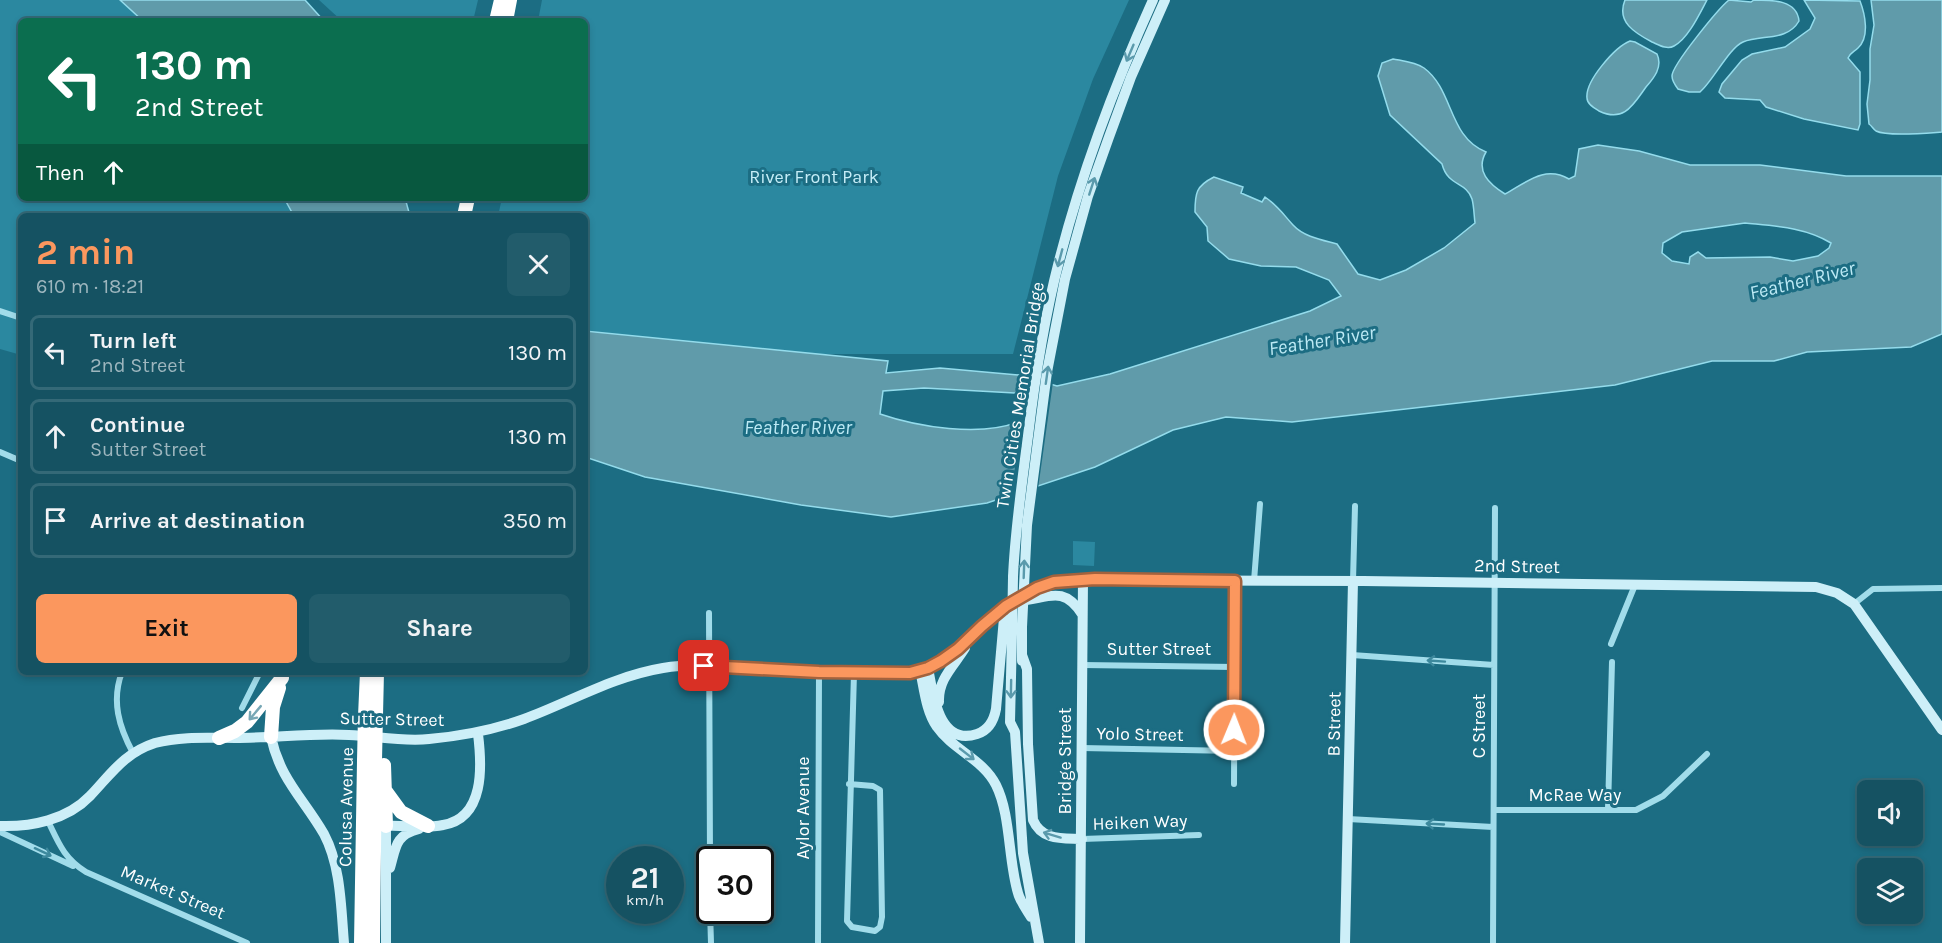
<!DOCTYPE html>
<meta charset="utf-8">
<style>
:root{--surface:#155262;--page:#225c6b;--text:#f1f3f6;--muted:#9db6be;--line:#346977;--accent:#fb975e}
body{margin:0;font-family:Karla,sans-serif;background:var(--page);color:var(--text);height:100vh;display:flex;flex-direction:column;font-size:22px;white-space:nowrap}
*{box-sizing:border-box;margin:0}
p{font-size:20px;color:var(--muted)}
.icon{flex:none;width:33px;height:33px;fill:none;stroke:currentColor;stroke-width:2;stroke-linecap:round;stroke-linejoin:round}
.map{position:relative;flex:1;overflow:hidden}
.sheet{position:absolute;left:18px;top:213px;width:570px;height:462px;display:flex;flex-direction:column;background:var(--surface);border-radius:9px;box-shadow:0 3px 9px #0003,0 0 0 2px var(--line)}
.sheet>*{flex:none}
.top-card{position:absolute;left:18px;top:18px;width:570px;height:183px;border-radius:9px;box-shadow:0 3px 9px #0003,0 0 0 2px var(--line);background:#0b6e4f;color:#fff;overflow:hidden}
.tools{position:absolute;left:1857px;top:780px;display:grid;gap:12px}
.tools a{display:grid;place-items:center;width:66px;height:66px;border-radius:9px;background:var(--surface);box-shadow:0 3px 9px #0003,0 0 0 2px var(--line);font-size:30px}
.speed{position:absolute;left:606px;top:846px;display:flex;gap:12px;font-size:30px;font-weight:700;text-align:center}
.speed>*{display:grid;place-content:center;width:78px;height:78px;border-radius:50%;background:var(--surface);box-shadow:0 3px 9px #0003,0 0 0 2px var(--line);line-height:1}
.speed small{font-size:15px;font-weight:400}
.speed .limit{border:3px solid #111;border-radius:9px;background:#fff;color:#111}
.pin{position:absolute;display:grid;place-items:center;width:51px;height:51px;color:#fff;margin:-26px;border-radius:12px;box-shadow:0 3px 9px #0006}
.me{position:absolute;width:66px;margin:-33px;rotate:1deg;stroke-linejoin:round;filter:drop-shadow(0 0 4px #0008)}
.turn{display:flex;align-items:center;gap:21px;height:126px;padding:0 18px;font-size:27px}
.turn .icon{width:78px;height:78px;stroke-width:2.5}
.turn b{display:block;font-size:42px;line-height:51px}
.then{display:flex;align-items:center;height:57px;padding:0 18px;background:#0003;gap:12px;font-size:22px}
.round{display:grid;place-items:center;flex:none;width:63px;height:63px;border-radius:9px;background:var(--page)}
.head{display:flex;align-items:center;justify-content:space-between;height:102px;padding:0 18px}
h1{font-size:36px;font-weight:700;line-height:45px;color:var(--accent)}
.primary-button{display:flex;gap:12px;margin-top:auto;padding:12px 18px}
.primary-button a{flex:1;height:69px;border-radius:9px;background:var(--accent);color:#111;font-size:24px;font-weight:700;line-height:69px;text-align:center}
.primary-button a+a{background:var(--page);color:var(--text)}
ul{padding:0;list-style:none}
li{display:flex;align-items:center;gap:18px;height:75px;margin:0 12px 9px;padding:0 6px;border:3px solid var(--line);border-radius:9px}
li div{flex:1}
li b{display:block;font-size:22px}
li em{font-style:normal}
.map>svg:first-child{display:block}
.green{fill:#2b88a0}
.water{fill:#609baa;stroke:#94dcec;stroke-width:1.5;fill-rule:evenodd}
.pier{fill:#1c6d83}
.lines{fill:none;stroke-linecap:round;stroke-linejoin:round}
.street{stroke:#a1dcea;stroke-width:6}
.secondary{stroke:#cdeff8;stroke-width:10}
.highway{stroke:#fff;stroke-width:14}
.secondary-bridge{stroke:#cdeff8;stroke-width:10}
.highway-bridge{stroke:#fff;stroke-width:14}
.oneway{stroke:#5a9aac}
.oneway2{stroke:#3d899d}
.oneway3{stroke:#77a7b5}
.route-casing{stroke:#a3623d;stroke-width:15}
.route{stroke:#fb975e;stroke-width:10}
.labels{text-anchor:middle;stroke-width:6;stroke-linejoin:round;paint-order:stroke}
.park-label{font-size:18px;fill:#c6eef8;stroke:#1c6d83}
.street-label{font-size:18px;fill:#fff;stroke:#1c6d83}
.water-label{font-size:20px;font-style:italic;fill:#bdeaf5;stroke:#1c6d83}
</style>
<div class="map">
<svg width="1942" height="943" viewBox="0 0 1942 943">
<rect width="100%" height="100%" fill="#1c6d83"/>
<!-- green -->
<path class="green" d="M0,0H119L143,21H21V198H284L294,216H21V355L0,349Z
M319,0H478L473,21H342Z
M542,0H1129L1093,79L1058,176L1013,354H732L585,337V216H498L502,198H585V21H538Z
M1073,541L1095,542L1094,566L1073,565Z"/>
<!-- water -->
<path class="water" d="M120,0H305L324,21H143Z
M1625,0H1707C1700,13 1688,39 1674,46C1667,50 1659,45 1652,42C1635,33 1616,22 1625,0Z
M1729,0L1751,2L1754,0C1773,0 1797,0 1799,21C1787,42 1761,34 1743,42C1729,48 1713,81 1700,92H1689L1678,89C1675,85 1672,81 1672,76C1672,65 1719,8 1729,0Z
M1804,0L1860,1C1865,14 1870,37 1858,48C1854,52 1851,52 1848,58L1860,72V124L1858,130L1804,119L1766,107L1760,100L1725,98L1719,92L1722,84L1742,60L1752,54L1785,47L1810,29L1815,18Z
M1871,0H1942V132C1928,133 1888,137 1876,131C1873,129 1872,126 1869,124L1867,104L1870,80V49L1874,25Z
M1630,41L1635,42L1657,54C1663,67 1654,78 1646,87C1633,105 1624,123 1599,111C1594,108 1587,104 1587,98C1585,81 1615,47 1630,41Z
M1393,59C1403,61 1415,62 1424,68C1454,90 1448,137 1486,152C1475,171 1489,184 1505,194C1527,182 1545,165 1569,179L1575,176L1579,149L1598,145L1639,151L1690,165H1760L1846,176H1942V334L1911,347L1807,352L1774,361H1712L1615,385L1292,422L1226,417L1173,430L1095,467L987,503L891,517L801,505L645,477L585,457V331L888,361L886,373L940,368L1019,375L1057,386L1110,374L1310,311L1341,296L1329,280L1296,267L1261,266L1229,259L1208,241L1207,227L1195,212C1195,193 1196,186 1214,177L1243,187L1241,193L1262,202L1265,197C1278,206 1283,214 1293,225C1304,237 1322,240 1337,244L1358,274L1380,280L1406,270L1444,248L1475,223C1474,216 1474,206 1472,199C1466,181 1448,187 1442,164L1390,115L1378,76L1382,63ZM1745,223C1774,226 1805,227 1831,243L1829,248L1818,256L1793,261L1770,257L1706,258L1698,252L1690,257L1689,264L1672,261L1662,253L1663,243L1682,232ZM924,388L1015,393L1032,398L1034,412C1029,415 1023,419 1018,422C980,437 918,427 880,414L883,391Z
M284,198H405L410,216H294Z"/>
<!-- pier -->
<path class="pier" d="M1027,374L1053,382L1038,489L1011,498L1019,436L1016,434V430L1020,428L1021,416L1032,409L1030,400L1024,399Z"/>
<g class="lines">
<!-- street -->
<path class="street" d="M0,311L21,318
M0,452L21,461
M1254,581L1260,504
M1353,581L1355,506
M1854,604L1873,589L1942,588
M709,613L710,860
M1611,644L1635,585
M1352,655L1494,665
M1082,665L1235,667
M122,672C111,701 119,727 133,753
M242,708L260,672
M1082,748L1234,751
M849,784L873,786L880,790L882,917L880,927L875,931L852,927L847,921L854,673
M1234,784L1235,581
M1608,809L1612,662
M1494,810H1636L1663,796L1707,754
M1348,819L1493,827
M48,821C59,844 64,858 86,872L247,943
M0,832L73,866
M1082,839L1199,835
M710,910L711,943
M818,943L819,673
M1493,943L1495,508"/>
<!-- secondary -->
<path class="secondary" d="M1013,577C1015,530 1022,483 1028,436C1035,377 1044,319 1059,261C1082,171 1115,84 1153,0
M1017,601C1046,600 1062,583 1082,614
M1012,633L1010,722L1015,732L1023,853L1039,943
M1022,655L1027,669L1028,744L1033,820C1042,841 1063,838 1082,839
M1022,661V627
M928,668C933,692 938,747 977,734C989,730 994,720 996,709L1004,618
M920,670C924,688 926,712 937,727C953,750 983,759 996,785C1011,815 1008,860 1018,893C1020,901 1026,909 1031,917
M939,702C938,679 954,666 965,648
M271,737C280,779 303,798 324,834C341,866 341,908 344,943
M0,826C31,827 67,820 90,796C111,774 124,753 155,743C181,736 209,738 235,738C273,738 311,733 349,735C375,736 403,742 429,739C462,736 493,730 524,719C570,702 614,676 663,668C691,663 721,666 749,668C785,670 821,672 857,673C874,673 892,675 909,673C942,668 960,645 984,624C1007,603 1037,583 1069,580L1363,581L1816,587L1837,593L1854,604L1942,730
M390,868C396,847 395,835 419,829
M386,943V826C405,825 425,829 443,825C485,818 482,766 478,734
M1080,943L1083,579
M1345,943L1353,581"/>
<!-- highway -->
<path class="highway" d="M496,21L501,0
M506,21L510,0
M464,216L468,198
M376,715L377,672
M365,716L367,672
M271,737L273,707L279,688
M219,738L235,731L247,722L282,678
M384,765L386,826
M385,790L401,812L428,826
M361,943L364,761
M373,943L375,760"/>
<!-- secondary-bridge -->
<path class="secondary-bridge" d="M1022,627L1027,525L1047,372L1065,279L1088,196L1109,137L1131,77L1165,0
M1012,633L1013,577"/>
<!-- highway-bridge -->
<path class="highway-bridge" d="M375,760L376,715
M364,761L365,716"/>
</g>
<!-- one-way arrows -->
<defs><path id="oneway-shaft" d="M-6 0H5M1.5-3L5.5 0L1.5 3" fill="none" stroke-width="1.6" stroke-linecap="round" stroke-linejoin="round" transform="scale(1.5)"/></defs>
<g class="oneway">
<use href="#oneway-shaft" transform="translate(1130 53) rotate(113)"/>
<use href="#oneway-shaft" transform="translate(1092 186) rotate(-72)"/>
<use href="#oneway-shaft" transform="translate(1060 258) rotate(105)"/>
<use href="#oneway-shaft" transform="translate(1047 375) rotate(-82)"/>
<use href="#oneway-shaft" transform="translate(1024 569) rotate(-88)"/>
<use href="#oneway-shaft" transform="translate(1011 689) rotate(91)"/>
<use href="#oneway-shaft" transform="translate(967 754) rotate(38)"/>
<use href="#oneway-shaft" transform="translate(1052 835) rotate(-163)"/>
</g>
<g class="oneway2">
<use href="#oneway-shaft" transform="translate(1436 661) rotate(-176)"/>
<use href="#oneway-shaft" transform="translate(1435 824) rotate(-177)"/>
<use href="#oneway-shaft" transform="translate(43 852) rotate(25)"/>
</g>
<use class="oneway3" href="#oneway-shaft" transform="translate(255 713) rotate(130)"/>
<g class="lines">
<!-- route casing -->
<g class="route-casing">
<path id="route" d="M704,666L819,672L910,673L928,668L941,661L958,649L982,626L1006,606L1037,588L1054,582L1095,579L1235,581L1234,730"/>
</g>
<!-- route -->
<use href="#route" class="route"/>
</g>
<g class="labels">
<!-- park labels -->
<g class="park-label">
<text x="814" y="183">River Front Park</text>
</g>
<!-- street labels -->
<g class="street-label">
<text transform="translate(1020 395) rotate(-81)" y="6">Twin Cities Memorial Bridge</text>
<text transform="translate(1517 566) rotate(1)" y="6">2nd Street</text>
<text x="1159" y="655">Sutter Street</text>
<text transform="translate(392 719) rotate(1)" y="6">Sutter Street</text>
<text transform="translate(1334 724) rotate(-89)" y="6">B Street</text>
<text transform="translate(1479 726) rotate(-90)" y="6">C Street</text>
<text transform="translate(1140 734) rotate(1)" y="6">Yolo Street</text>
<text transform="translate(1065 761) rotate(-90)" y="6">Bridge Street</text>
<text x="1575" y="801">McRae Way</text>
<text transform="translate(346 807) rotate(-89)" y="6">Colusa Avenue</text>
<text transform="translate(803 808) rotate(-90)" y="6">Aylor Avenue</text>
<text transform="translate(1140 822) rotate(-2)" y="6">Heiken Way</text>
<text transform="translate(173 892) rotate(23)" y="6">Market Street</text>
</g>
<!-- water labels -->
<g class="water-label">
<text transform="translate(1802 280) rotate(-14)" y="7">Feather River</text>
<text transform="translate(1322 340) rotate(-9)" y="7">Feather River</text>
<text x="798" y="434">Feather River</text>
</g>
</g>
</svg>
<div class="tools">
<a><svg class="icon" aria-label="sound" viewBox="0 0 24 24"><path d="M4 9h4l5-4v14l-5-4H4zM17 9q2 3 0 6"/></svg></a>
<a><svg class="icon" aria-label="layers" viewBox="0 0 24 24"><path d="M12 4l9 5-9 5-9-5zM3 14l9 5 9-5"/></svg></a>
</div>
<div class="speed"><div>21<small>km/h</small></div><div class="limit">30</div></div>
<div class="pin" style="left:704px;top:666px;background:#d93025"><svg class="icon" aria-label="arrive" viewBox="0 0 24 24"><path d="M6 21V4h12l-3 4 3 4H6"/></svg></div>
<svg class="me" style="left:1234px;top:730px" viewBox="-20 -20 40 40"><circle r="17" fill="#fb975e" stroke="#fff" stroke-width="3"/><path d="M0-11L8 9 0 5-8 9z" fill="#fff"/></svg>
<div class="top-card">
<div class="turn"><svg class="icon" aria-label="left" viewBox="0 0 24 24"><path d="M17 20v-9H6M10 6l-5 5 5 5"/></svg><div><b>130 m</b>2nd Street</div></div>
<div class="then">Then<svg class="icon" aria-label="ahead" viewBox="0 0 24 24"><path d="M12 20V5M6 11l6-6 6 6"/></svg></div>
</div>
<section class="sheet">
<div class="head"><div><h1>2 min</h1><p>610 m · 18:21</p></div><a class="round"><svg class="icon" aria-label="close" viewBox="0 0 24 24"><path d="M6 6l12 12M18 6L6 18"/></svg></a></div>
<ul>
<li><svg class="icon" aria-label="left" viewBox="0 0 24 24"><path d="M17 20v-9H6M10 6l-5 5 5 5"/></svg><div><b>Turn left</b><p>2nd Street</p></div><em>130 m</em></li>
<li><svg class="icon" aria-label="ahead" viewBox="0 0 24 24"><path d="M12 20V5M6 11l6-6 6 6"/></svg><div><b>Continue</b><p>Sutter Street</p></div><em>130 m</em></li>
<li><svg class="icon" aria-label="arrive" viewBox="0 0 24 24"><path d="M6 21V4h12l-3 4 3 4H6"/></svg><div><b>Arrive at destination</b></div><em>350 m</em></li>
</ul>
<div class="primary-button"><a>Exit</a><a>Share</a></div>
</section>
</div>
